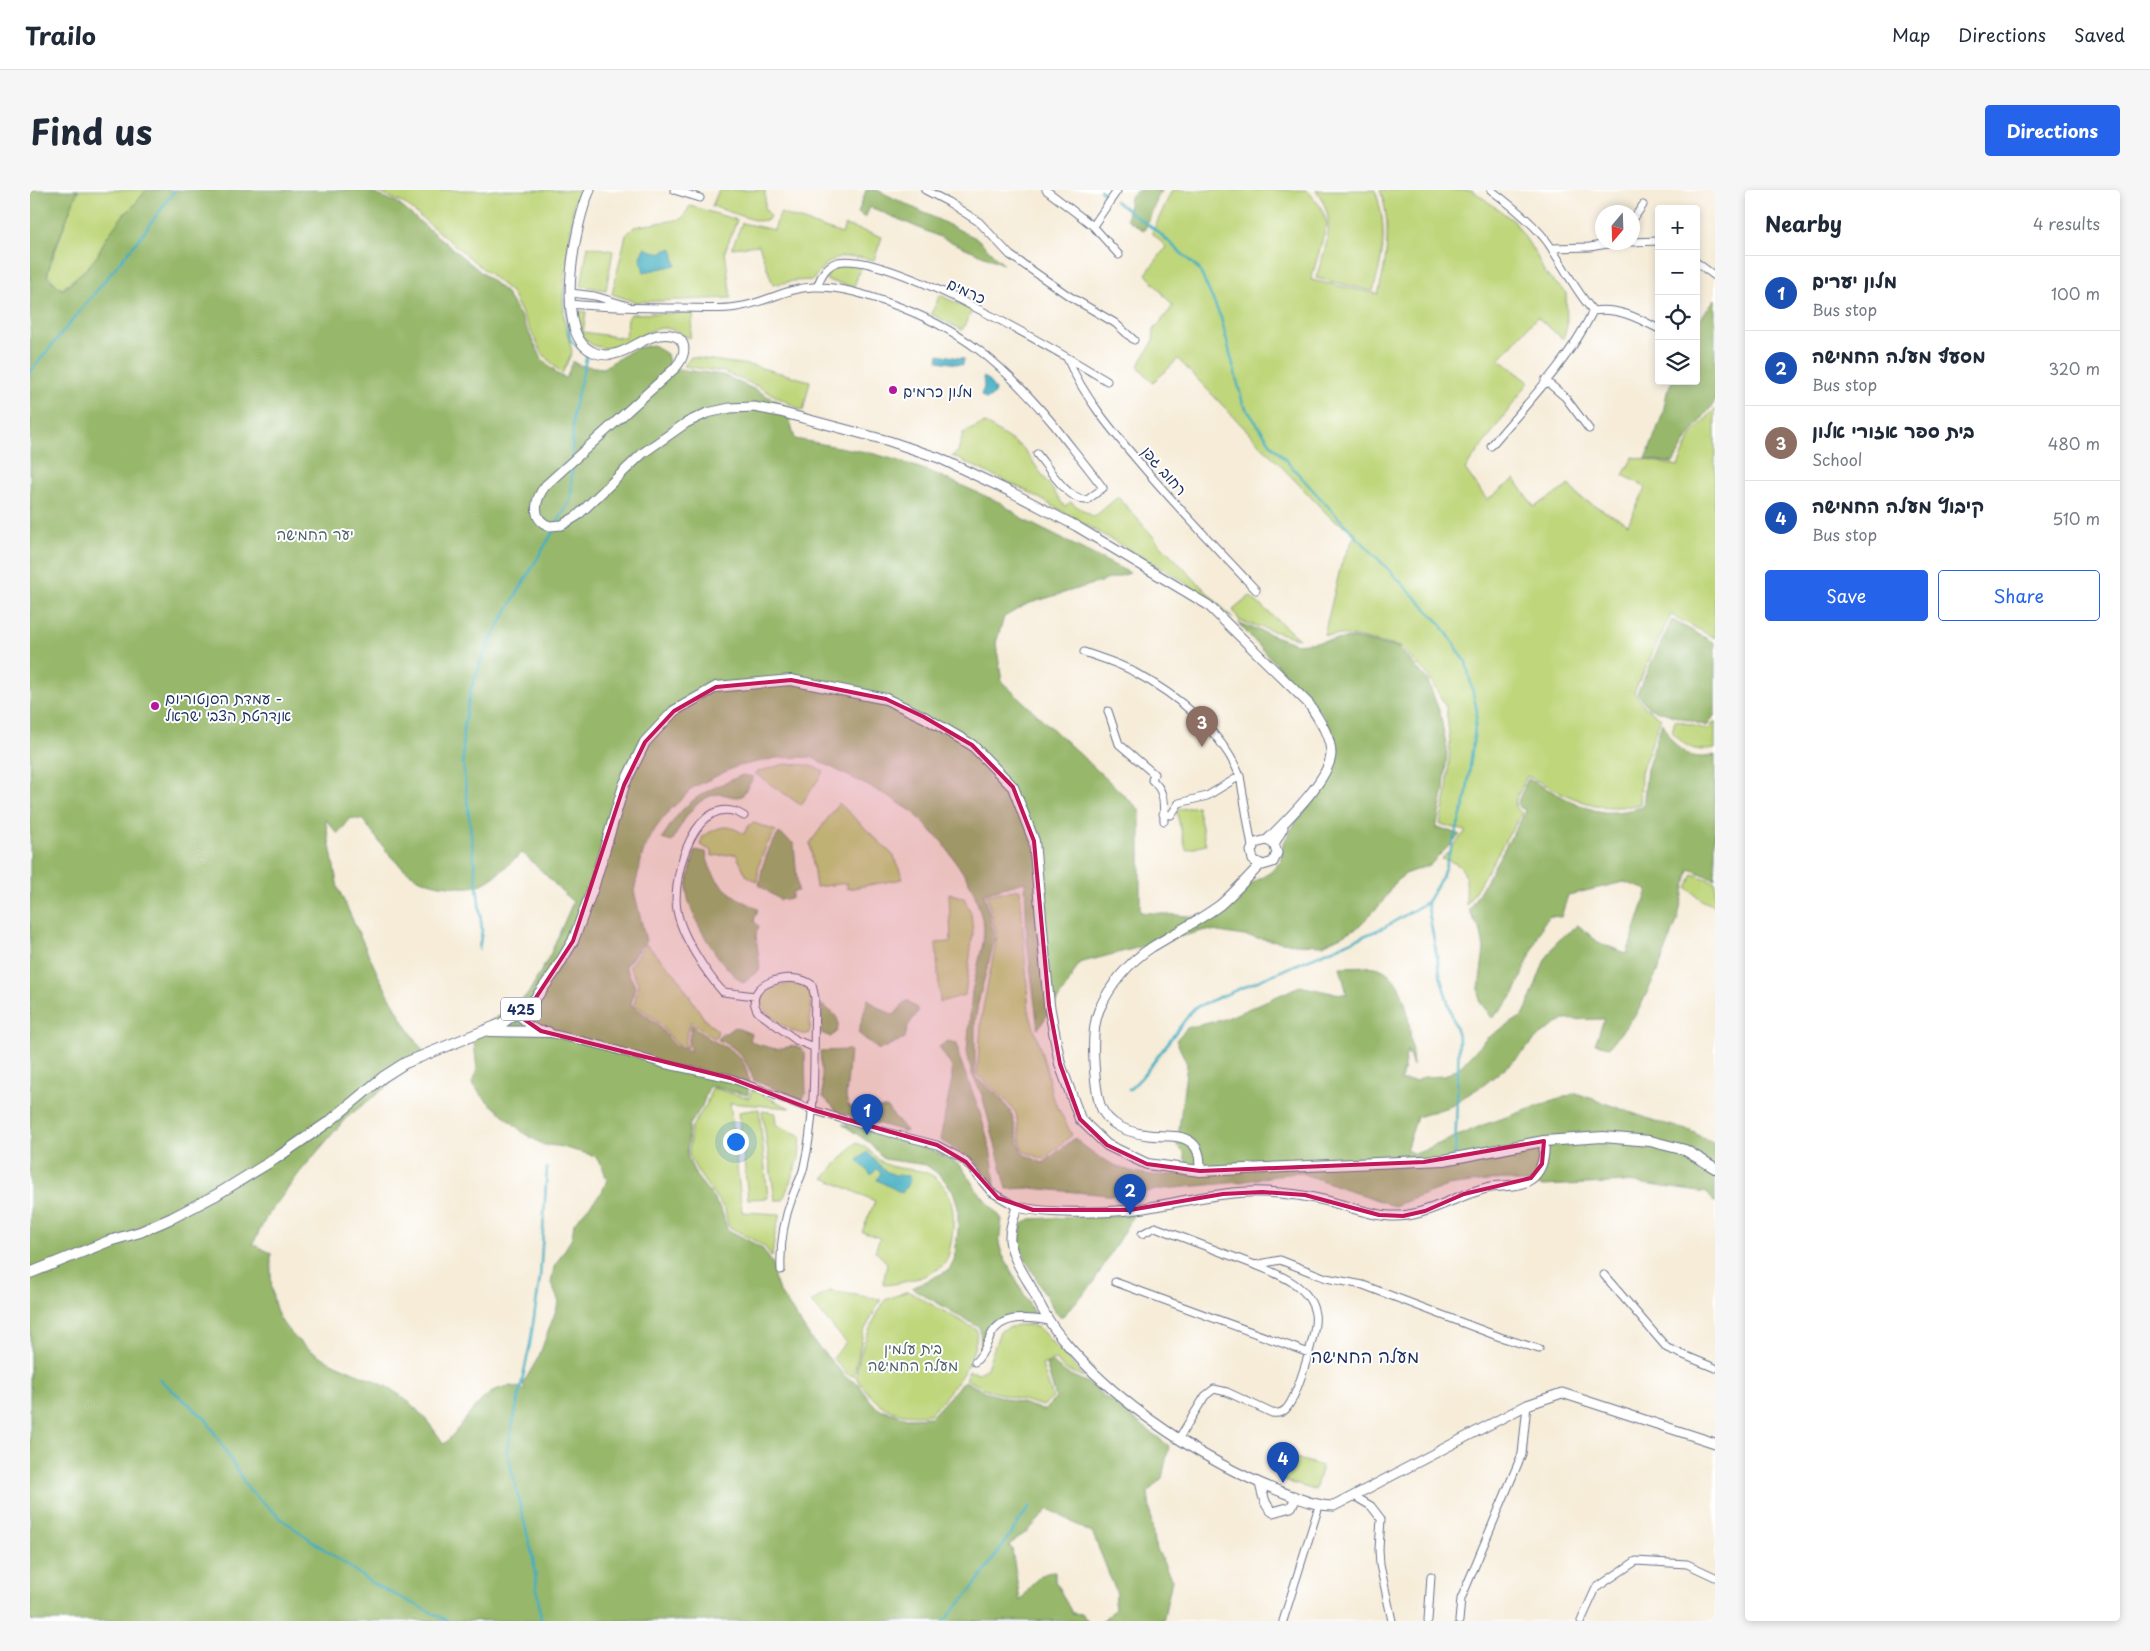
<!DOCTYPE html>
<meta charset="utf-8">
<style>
:root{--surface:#fff;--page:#f6f6f7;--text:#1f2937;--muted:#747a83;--line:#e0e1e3;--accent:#2563eb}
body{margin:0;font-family:"Playpen Sans","Playpen Sans Hebrew",sans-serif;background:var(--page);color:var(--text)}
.controls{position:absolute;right:15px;top:15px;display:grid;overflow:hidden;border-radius:5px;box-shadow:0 2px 8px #0003}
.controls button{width:45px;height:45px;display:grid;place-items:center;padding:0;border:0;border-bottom:1px solid var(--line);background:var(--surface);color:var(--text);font:25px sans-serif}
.compass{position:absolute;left:1565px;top:15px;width:45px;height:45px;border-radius:50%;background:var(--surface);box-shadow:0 2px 8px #0003;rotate:199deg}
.you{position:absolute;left:705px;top:951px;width:18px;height:18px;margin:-12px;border:4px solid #fff;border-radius:50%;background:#1a73e8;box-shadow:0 0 0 8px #1a73e833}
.badge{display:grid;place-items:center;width:32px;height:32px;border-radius:50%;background:var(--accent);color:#fff;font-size:16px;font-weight:700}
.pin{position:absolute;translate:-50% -41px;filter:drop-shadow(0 1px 2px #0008)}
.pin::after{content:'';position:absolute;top:26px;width:18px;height:15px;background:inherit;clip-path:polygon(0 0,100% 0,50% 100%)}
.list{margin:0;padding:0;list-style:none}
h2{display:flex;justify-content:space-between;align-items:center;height:65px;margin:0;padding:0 20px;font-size:21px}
h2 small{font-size:16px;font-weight:400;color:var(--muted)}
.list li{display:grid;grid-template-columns:32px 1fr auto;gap:15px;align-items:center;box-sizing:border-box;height:75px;padding:0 20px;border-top:1px solid var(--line)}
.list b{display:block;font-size:19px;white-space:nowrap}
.list p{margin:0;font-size:16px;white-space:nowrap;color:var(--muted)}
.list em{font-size:16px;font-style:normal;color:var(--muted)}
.actions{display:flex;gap:10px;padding:15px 20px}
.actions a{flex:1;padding:11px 0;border:1px solid var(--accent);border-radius:5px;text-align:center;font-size:18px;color:var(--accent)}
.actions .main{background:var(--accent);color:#fff}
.icon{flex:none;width:28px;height:28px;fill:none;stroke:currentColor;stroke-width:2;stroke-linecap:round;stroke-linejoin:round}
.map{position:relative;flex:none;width:1685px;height:1431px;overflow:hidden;border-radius:5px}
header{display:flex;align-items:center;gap:30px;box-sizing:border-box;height:70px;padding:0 25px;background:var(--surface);border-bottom:1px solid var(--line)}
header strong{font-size:24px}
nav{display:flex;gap:28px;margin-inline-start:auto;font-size:18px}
.intro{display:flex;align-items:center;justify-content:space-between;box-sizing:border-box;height:120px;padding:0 30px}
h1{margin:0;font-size:35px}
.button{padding:12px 22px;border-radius:5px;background:var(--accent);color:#fff;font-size:18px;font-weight:700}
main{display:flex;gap:30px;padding:0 30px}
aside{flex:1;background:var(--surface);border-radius:5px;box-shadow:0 2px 8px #0003}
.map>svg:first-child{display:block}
.green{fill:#bfd67a;stroke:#6d826c}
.forest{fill:#97b76a;stroke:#597364;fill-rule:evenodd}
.water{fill:#43afc1;stroke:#2f6f90}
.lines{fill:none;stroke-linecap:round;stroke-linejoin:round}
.stream{stroke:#43afc1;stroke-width:2.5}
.minor-casing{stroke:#687189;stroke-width:9}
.tertiary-casing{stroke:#687189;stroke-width:11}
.secondary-casing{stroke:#687189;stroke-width:11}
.primary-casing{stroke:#687189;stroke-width:12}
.minor{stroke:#fff;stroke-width:7}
.tertiary{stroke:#fff;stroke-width:9}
.secondary{stroke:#fff;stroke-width:9}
.primary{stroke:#fff;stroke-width:10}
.marked{fill:#c2185b;fill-opacity:0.2;stroke:#c2185b;stroke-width:4;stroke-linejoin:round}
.poi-dot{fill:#b5179e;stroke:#fff;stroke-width:2}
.labels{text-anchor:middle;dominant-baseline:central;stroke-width:4;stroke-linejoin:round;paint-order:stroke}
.shield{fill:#fff;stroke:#5f6d8e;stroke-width:1}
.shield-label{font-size:14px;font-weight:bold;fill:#1b2f5e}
.street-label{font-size:15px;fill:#1b2f5e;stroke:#fff}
.poi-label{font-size:15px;fill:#1b2f5e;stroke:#fff;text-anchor:start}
.park-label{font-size:15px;fill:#4c6166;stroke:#fff}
.quarter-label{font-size:18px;fill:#1b2f5e;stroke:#fff}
</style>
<header>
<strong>Trailo</strong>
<nav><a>Map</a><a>Directions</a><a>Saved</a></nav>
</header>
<div class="intro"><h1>Find us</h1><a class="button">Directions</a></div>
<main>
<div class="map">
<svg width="1685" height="1431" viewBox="0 0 1685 1431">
<rect width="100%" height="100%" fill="#fff"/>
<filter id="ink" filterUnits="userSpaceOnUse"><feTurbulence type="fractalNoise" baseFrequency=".02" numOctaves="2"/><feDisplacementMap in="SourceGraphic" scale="10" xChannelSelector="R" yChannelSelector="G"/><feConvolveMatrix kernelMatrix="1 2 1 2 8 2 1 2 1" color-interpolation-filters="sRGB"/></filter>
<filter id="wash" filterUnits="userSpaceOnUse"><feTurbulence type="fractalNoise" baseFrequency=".0096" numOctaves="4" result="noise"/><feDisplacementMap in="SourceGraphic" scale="20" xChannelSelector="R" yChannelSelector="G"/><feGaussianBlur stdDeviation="1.12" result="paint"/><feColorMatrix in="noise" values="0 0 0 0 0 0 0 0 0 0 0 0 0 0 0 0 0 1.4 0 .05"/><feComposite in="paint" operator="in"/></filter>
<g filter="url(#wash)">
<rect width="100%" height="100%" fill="#f6ecd8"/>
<!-- green -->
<path class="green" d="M47 0H149L31 100 17 84Z
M344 0H550L544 14 533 105 534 129 542 162 532 184 512 163 481 102 375 14Z
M689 0H735V19L740 25 738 30 727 31 682 16Z
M1142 0H1277L1291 17 1297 34 1281 90 1348 104C1357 73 1362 31 1350 0H1442L1484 31 1506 64 1514 82 1536 103 1537 136 1533 149 1507 127 1469 169 1499 192 1435 279 1457 310 1485 289 1504 317 1540 295 1549 307 1598 334 1616 297 1593 285 1603 267 1648 276 1662 244 1685 219V448L1641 425 1604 502 1615 517 1631 528 1611 582 1610 614C1563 625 1537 604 1497 586L1486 609 1485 617 1492 623 1436 716C1436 690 1441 675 1412 669L1436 641 1410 634 1417 601 1420 553 1416 516 1396 483 1370 457 1317 445H1294L1311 375 1326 343 1301 328 1148 169 1123 193 1108 176 1123 152 1124 140 1143 116 1116 84 1136 57 1122 43Z
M1286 0H1345C1358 37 1354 65 1343 101L1286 88C1296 56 1308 30 1286 0Z
M660 16 707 30 695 61 701 108 605 112 582 104 596 45 604 37 652 29Z
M750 23 812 44 815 35 852 47 844 70C815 64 801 63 783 90L763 91 743 95 729 55 702 58 712 33 744 40Z
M558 56 583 61 576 100 551 96Z
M817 75 831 76 824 97 796 90C798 78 807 77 817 75Z
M910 105 942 121 932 140 901 124Z
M546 120 556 122 553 142 595 148 598 129 601 124 664 123 660 148C649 144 640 135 627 139 605 145 591 165 565 156 550 150 548 134 546 120Z
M661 167 724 176 780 191 773 221 727 196 694 182 654 176Z
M955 233 993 258 1035 317 1040 312 1064 327 1088 307 1128 352 1203 429 1150 389 997 301 922 266 928 262 933 243Z
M1220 406 1269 449 1210 431 1203 420Z
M1645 530 1678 540 1685 531V559C1663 562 1657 558 1642 542Z
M754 574 778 575 794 581 771 615 724 583Z
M809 613 864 666 873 689 817 699V693L786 697 780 653Z
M1167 616 1176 655 1156 660 1146 620Z
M724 633 746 641 736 656 729 675 727 692 716 685 706 664 682 666V661L670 655 673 646C691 636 696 633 714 644L719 635Z
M1663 684 1685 692V716L1673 711 1657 698Z
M990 699 999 822 1016 877 1022 906 1042 945 1014 969 992 961 986 923 973 907 947 885 952 823 967 747 957 705Z
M919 703 934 708 941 723 943 743 935 805 910 812 906 753 921 752Z
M616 754 646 785 675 830 688 841 685 849 661 831 655 852 657 858 646 854 625 829 604 814 609 795 599 776Z
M764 793 775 796 781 807 780 839 778 844C766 847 737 826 731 815 732 796 750 796 764 793Z
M682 898 719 908 722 900 760 918 700 913 712 1022 750 1024 745 1043 742 1067 734 1056 698 1036 695 1020 669 984 659 966 661 938 676 915Z
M729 919 738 1008 718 1009 709 922Z
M732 921 745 923 746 935 771 946 769 968 753 1010H745Z
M825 953C838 955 842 966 852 972 869 983 891 975 907 989 926 1006 925 1031 921 1053 919 1062 918 1072 911 1077 896 1088 870 1094 853 1095L857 1073 845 1061 850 1048 832 1042 845 1011 794 988Z
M799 1101 851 1109 833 1143 824 1186 817 1184 803 1168 816 1152 781 1112Z
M878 1101 947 1140C946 1174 922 1199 900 1224 861 1228 848 1218 826 1187 829 1158 841 1135 855 1110Z
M987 1135H1000L1009 1138 1054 1187 1036 1180 1025 1170 1012 1175 1023 1208 1013 1216 960 1201 935 1189 939 1181 949 1183 957 1178 970 1141Z
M1255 1265 1292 1276 1285 1300 1248 1289Z"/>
<!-- forest -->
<path class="forest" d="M0 0H48L21 69 17 87 33 100 57 78 67 66 76 48 94 24 101 19 116 0H334L366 12 475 102 491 127 512 169 522 179H524L525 183 536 188 543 171 548 175 573 178 606 158 623 155 637 164 640 178 693 185 728 201 777 228 759 227 765 249 841 263 873 272 906 284 971 313 996 331 1100 383 997 414 974 427 966 453 972 492 1110 620V722L1182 728 1217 696 1241 682 1251 671 1253 654 1266 632 1300 588 1308 564 1293 525 1208 433 1267 454 1322 448 1369 458 1397 489 1410 523 1417 559 1414 599 1406 639 1411 638 1430 645 1400 675 1377 683 1366 691 1351 714 1327 738 1293 755 1265 754 1176 740 1049 773 1037 796 1008 839 997 750 995 692 954 703 965 748 948 813 945 833V887L970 907 982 924 991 963 1013 973 1045 948C1064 966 1088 980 1114 984 1128 987 1144 984 1158 984L1154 963 1147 956 1157 874 1146 850 1157 838 1195 829 1270 796 1302 803 1317 804 1310 777C1319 777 1341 775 1349 778 1381 790 1380 847 1383 876L1377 860 1371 891H1386L1394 887 1415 886 1431 876 1457 848 1494 825 1514 772 1528 750 1548 735 1568 752 1597 764 1618 700 1594 692 1538 705 1531 727 1520 726 1513 734 1485 802 1476 815 1462 828 1450 812 1449 798 1454 759 1451 742 1439 720 1496 621 1488 616 1489 609 1498 589C1521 600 1550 619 1574 622 1588 623 1600 620 1613 617L1617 579 1632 533C1644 556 1656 573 1685 565V689L1659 679 1647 731 1629 778 1607 823 1579 857 1565 854 1574 829 1533 830 1510 845 1487 868 1455 894 1418 917 1387 927 1376 960 1385 964 1453 935 1546 903 1625 931 1661 941 1685 954V1013L1677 1003 1599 992 1513 996 1473 989 1417 996 1364 1016 1268 982 1210 992 1134 999 1089 1006 1001 998 977 999 952 905 942 884 937 862 942 801 953 753 954 735 944 702 936 687 913 653 883 622 858 606 781 567 746 568 705 577 664 597 640 620 625 639 613 662 604 701 616 751 595 776 605 796 601 814 625 832 645 856 661 861 658 853 662 834C688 864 723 852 718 905L679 896 672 916 659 936 657 966 666 986 682 1006 692 1022 697 1039 732 1058 743 1074 744 1087 749 1101 782 1150 817 1188 829 1194 834 1203 847 1218 877 1228 901 1227 934 1191 958 1203 1014 1220 1026 1208 1016 1174 1022 1173 1036 1183 1056 1192 1139 1256 1132 1288 1118 1302 1124 1353 1142 1390 1133 1431H1072L1085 1418 1084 1412 1087 1404 1063 1344 1019 1319 998 1341 979 1355 982 1359 990 1411C1001 1399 1005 1382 1025 1382V1391L1042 1423 1052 1424 1058 1431H0ZM321 628 333 630C358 662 373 692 418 696 430 697 440 699 452 694 467 687 479 673 492 663 497 665 535 705 543 712L520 765 498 804 481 818 443 842 447 880 442 894 456 910 495 944 514 955 528 956 565 966 573 978 577 990 572 1002 544 1033 542 1048 524 1077 521 1093 529 1112 509 1166 493 1194 495 1200C491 1199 485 1196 480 1196 451 1198 434 1236 414 1254 399 1232 385 1214 362 1200 348 1191 332 1186 317 1179 290 1168 256 1149 246 1119 240 1101 241 1082 241 1063L223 1054 236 1028 270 982 316 928 396 866 375 834 349 787 308 698 295 629 308 644Z
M836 0H847L948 49 973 74 840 17 835 28 828 23Z
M1108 0H1131L1114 41 1097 29 1100 7Z
M1685 109V212L1660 244 1643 273 1616 269 1633 223 1637 202 1642 191H1666V134Z
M1642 430 1685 453V524L1677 536 1619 518 1607 503Z
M712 585 724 587 712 606C703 609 697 604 689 604 664 607 652 633 642 652L632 649C654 609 672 603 712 585Z
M749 643 764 654 768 701 762 702V708L750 710 729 695 733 675 740 657Z
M665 660 676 662C680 692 702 707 728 719L724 731 729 736 726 744 730 779 714 793C693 781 659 727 657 702 656 689 663 673 665 660Z
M838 809 849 818 864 825 877 810 889 820 878 836 875 848 849 860 828 843Z
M792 815C802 823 812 826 807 841L801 847 791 843Z
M704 837 722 844 720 850 726 854 746 859 764 856 771 858 775 864 776 903 772 910 723 890C719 872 705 855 688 850L692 843H696Z
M917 851 927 853 929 867C945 909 963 951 965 997L946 972 910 950 922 889V877L909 857Z
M820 860 816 908 819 917 857 918 877 942 808 922 793 907 790 861Z
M812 934 899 959 918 968 931 976 946 999 972 1029 969 1053 972 1064 1006 1127 987 1125 962 1134 951 1159 950 1138 882 1098 919 1080 924 1071 928 1041V1017L923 1001 911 986 896 975 854 969 840 953Z
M1104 1024 1062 1095 1031 1128 1025 1122 995 1068 989 1053 992 1035 1000 1029Z"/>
<!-- water -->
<path class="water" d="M614 58 629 63 642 58 646 75 614 82 610 67Z
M909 164 934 169 933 175 908 171Z
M953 187 958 189 965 200C964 206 961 208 955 209L951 205 954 197Z
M837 962 855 981 865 985 879 986 880 991 872 1003 847 990 851 982 847 979 841 985 827 970Z"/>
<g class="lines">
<!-- stream -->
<path class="stream" d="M1070 0 1076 4
M1085 11 1128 42 1169 79 1191 128 1213 214 1241 254 1304 323 1410 433 1436 472 1447 521 1436 609 1412 687 1397 712 1355 737 1164 818 1112 887 1099 900
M546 31 549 9 553 0
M536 109 540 150 557 165 543 223 542 269
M0 182 112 45 145 0
M527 333 541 309 542 275
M1397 712 1411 789 1429 849 1425 965
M449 759 452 740 433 573V541L441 498 459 452 525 338
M129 1189 176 1229 219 1300 254 1331 345 1395 419 1431
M511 1431 503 1368 477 1261 500 1154 510 1088 517 978
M914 1431 943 1398 1000 1316"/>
</g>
</g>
<g filter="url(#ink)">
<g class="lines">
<!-- minor casing -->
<g class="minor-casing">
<path id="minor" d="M644 0 670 8
M895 0 918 12 949 32 980 65 1039 106 1085 133 1104 150
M1016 0 1063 36 1089 65
M1602 31 1613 15
M1063 36 1087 1 1086 0
M1602 52 1629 51
M1522 58 1560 57 1589 52
M1666 72 1685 86
M787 97C791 86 796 75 808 72 858 61 1029 162 1077 191
M541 103 565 106 598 116
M541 114C579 118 616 118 654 118 671 118 689 120 707 117 733 114 755 98 783 97 808 96 833 104 856 112 932 138 974 175 1024 235 1040 256 1057 276 1073 298L1057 310C1039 312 1017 276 1007 264
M1563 121C1587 117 1608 128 1629 139
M1037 168C1054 207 1080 238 1108 271 1146 316 1186 358 1226 400
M1515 190 1535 207 1559 239
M1461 256C1497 213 1538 172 1563 121 1546 101 1536 81 1522 59 1509 37 1481 15 1461 0
M1054 462C1070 468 1089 473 1104 482 1147 505 1191 540 1210 586L1222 657
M1078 521 1089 554 1124 584 1122 590C1136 602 1133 614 1134 631
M1133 624 1141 625 1149 613 1177 606 1210 586
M714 626C667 597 641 685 647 720 651 745 676 783 693 802L725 806
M485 823 499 835 511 841 574 856 633 874 700 888 783 920 845 939 907 955 928 966 936 972 961 1002 987 1017
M1112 1044 1125 1037 1225 1075
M751 1080C750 1055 753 1032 762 1008 765 997 772 988 774 976 787 921 783 864 785 808L782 795C763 779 710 793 728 822L766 850 783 857
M1574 1085 1637 1158 1685 1178
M1085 1092 1279 1163
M945 1172C954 1164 956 1155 961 1145 972 1123 1000 1128 1020 1131
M1149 1248 1175 1206 1184 1199 1197 1202 1242 1223C1248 1224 1252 1223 1256 1219 1267 1207 1288 1140 1285 1124 1280 1095 1248 1084 1225 1075L1250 1070 1296 1088 1333 1095 1470 1147 1509 1159
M1324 1306 1341 1316 1351 1329 1349 1359 1350 1375 1362 1431
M1253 1431 1289 1316
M1398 1431 1401 1386
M1429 1431 1431 1409 1492 1264 1497 1215
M1551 1431 1566 1398 1606 1371 1657 1374 1685 1387"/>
</g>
<!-- tertiary casing -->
<g class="tertiary-casing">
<path id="tertiary" d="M1514 951C1515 965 1513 980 1501 989 1489 997 1474 995 1461 997 1426 1004 1396 1028 1360 1026 1339 1025 1318 1016 1298 1011 1270 1004 1244 1001 1216 1002 1176 1004 1139 1015 1100 1020 1068 1023 1018 1024 987 1017 984 1027 979 1039 980 1050 982 1066 992 1082 1000 1095 1009 1113 1018 1132 1031 1147 1084 1213 1178 1275 1257 1304 1273 1310 1287 1316 1304 1316L1497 1215 1532 1203 1685 1253
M1230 1294C1233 1304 1234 1316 1243 1322L1261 1317 1264 1312V1306"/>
</g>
<!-- secondary casing -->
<g class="secondary-casing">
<path id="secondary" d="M560 0C545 32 525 137 558 159 565 164 575 166 584 164 600 161 612 148 629 145 656 141 661 162 644 179L516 295C505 308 500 330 520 336L532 335 547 326 613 263 656 233 677 223 700 218 724 217 750 222 859 251 909 268 981 302 1046 336 1178 415 1279 514C1288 528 1301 546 1301 564 1300 589 1255 632 1237 650
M1244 654 1237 650 1225 653 1221 661 1223 670 1233 675 1243 672 1247 663 1244 654 1253 638
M1170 981C1170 970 1170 960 1162 953 1150 943 1131 947 1118 945 1094 942 1072 932 1068 907 1064 885 1060 841 1069 820 1080 795 1099 772 1122 757 1145 743 1168 731 1190 715 1204 703 1217 688 1230 675"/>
</g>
<!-- primary casing -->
<g class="primary-casing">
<path id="primary" d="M459 841 518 842
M0 1083 79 1051 110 1042 142 1028 186 1005 245 969 300 931 353 887 375 873 471 834 505 809 524 783 543 751 563 698 594 595 615 552 644 521 686 497 761 490 856 509 894 527 942 555 983 597 1004 651 1019 815 1030 874 1050 929 1077 955 1117 974 1170 981 1414 970 1514 951 1573 947 1620 951 1655 960 1685 978"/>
</g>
<!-- minor -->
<use href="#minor" class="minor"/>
<!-- tertiary -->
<use href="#tertiary" class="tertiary"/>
<!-- secondary -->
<use href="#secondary" class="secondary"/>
<!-- primary -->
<use href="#primary" class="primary"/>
</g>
</g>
<!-- marked area -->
<path class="marked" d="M761 490 856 509 894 527 942 555 983 597 1004 651 1019 815 1030 874 1050 929 1077 955 1117 974 1170 981 1394 972 1514 951 1512 974 1501 988 1434 1004 1395 1021 1373 1026 1349 1025 1275 1005 1232 1002 1193 1004 1100 1020H1003L968 1008 936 972 907 955 783 920 700 888 511 841 485 823 505 809 543 751 594 595 615 552 644 521 686 497Z"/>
<!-- markers -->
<g class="poi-dot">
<circle cx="863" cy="200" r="5"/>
<circle cx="125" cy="516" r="5"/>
</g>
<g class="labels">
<!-- shield labels -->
<rect class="shield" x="471" y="807.5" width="40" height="23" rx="4"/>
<g class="shield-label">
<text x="491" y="819">425</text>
</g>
<!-- street labels -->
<g class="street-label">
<text transform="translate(937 100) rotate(25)">כרמים</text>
<text transform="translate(1135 280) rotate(49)">רחוב גפן</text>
</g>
<!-- poi labels -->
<g class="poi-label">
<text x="873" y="200">מלון כרמים</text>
<text x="135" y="507">עמדת הסנטוריום -<tspan x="135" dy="17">אנדרטת הצבי ישראל</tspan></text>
</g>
<!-- park labels -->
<g class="park-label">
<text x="285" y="343">יער החמישה</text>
<text x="883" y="1157">בית עלמין<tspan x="883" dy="17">מעלה החמישה</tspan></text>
</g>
<!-- quarter labels -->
<g class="quarter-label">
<text x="1335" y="1165">מעלה החמישה</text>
</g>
</g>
</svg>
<div class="controls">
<button>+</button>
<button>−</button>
<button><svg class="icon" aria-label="locate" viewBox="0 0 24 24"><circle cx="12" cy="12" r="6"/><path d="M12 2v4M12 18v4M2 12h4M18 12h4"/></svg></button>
<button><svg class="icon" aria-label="layers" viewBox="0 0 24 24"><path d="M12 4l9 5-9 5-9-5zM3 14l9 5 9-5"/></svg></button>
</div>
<svg class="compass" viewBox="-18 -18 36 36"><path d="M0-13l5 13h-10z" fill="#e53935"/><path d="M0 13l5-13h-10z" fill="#747a83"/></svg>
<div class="you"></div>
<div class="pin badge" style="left:837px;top:945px;background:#1a4fb4">1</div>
<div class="pin badge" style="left:1100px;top:1025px;background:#1a4fb4">2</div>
<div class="pin badge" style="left:1172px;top:557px;background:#8d6e63">3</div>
<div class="pin badge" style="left:1253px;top:1293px;background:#1a4fb4">4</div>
</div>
<aside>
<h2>Nearby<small>4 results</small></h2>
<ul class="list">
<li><span class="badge" style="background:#1a4fb4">1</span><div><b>מלון יערים</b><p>Bus stop</p></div><em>100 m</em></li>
<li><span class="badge" style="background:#1a4fb4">2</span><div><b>מסעף מעלה החמישה</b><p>Bus stop</p></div><em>320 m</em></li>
<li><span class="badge" style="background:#8d6e63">3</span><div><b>בית ספר אזורי אלון</b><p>School</p></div><em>480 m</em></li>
<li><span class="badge" style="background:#1a4fb4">4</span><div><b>קיבוץ מעלה החמישה</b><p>Bus stop</p></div><em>510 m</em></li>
</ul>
<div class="actions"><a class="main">Save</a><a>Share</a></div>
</aside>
</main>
